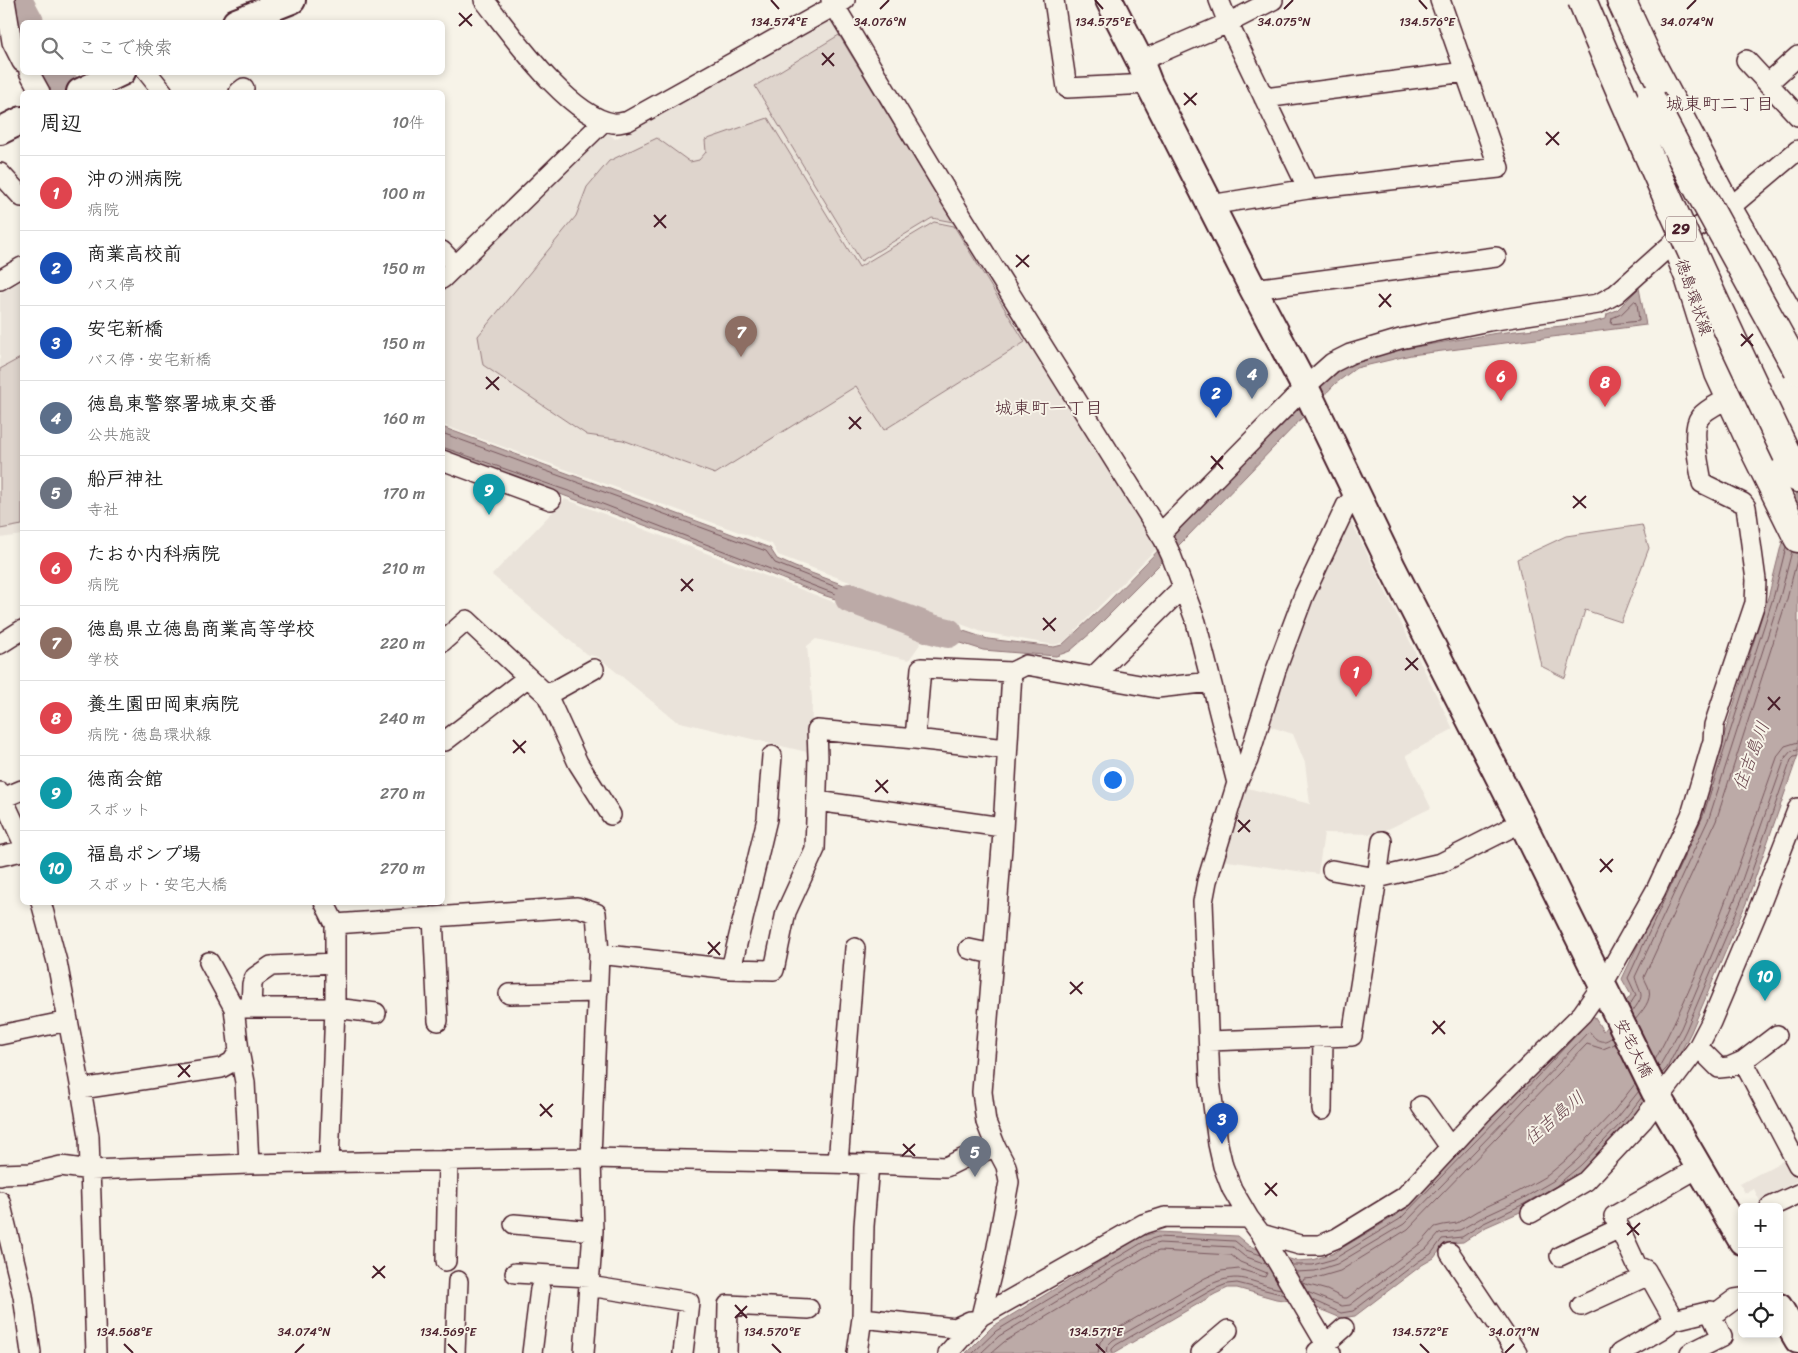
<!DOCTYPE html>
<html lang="ja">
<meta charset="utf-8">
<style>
:root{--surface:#fff;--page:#f2f2f2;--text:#222;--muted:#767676;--line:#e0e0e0;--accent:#c8321e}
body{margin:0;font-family:Sriracha,"Klee One",sans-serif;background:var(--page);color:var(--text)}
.controls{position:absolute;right:15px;bottom:15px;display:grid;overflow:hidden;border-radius:8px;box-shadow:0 2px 8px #0003}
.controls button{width:45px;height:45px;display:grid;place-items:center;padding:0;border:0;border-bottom:1px solid var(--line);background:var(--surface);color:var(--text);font:25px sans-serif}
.you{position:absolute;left:1112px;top:779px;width:18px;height:18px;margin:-12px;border:4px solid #fff;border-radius:50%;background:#1a73e8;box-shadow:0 0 0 8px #1a73e833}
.badge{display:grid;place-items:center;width:32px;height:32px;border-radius:50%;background:var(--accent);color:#fff;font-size:16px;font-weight:700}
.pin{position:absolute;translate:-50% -41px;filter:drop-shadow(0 1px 2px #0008)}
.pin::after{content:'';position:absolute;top:26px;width:18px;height:15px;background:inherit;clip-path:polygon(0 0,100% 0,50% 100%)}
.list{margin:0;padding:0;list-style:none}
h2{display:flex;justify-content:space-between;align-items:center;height:65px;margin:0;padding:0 20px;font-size:21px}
h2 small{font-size:16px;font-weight:400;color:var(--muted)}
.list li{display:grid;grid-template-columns:32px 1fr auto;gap:15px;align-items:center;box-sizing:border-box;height:75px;padding:0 20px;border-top:1px solid var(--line)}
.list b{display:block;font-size:19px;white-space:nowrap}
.list p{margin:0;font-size:16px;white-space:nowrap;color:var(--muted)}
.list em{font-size:16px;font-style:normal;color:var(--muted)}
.icon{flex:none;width:28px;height:28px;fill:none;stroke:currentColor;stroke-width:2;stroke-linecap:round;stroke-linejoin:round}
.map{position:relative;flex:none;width:1798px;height:1353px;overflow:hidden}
.search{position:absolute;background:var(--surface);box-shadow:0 2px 8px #0003;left:20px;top:20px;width:425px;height:55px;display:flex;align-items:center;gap:12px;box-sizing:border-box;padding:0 18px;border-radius:8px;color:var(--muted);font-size:19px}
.panel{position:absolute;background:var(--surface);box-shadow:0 2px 8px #0003;left:20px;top:90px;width:425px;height:815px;border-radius:8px}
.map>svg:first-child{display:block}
.built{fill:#eae3da}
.green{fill:#ded4cc;stroke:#947a7c}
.water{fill:#bcaaa7;stroke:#8e7275}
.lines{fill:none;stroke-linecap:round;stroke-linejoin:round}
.shore{stroke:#78575d;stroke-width:1}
.river{stroke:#bcaaa7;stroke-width:30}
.street-casing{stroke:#4a1f2b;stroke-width:22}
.secondary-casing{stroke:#4a1f2b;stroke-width:30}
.primary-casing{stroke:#4a1f2b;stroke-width:31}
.street{stroke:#f7f3e8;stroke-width:19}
.secondary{stroke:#f7f3e8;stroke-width:26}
.primary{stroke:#f7f3e8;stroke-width:28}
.primary-bridge-casing{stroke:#4a1f2b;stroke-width:31;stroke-linecap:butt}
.primary-bridge{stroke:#f7f3e8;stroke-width:28}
.ticks{fill:none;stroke:#4a1f2b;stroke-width:2}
.labels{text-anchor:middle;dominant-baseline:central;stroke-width:4;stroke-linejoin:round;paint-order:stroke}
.shield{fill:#f7f3e8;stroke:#7e5f64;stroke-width:1}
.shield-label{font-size:15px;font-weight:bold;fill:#4a1f2b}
.street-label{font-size:16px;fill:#4a1f2b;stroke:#f7f3e8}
.neighbourhood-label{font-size:18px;fill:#4a1f2b;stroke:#f7f3e8}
.water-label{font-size:18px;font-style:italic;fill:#6c4950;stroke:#f7f3e8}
.ticks-label{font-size:12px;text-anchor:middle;fill:#4a1f2b;stroke:#f7f3e8;stroke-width:4;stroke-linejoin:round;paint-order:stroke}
</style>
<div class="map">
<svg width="1798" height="1353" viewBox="0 0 1798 1353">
<rect width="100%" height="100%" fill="#f7f3e8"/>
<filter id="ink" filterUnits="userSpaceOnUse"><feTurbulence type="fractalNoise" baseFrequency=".02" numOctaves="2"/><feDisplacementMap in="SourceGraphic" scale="10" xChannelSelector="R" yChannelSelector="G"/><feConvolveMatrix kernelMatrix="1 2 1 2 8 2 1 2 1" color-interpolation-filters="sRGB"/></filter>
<g filter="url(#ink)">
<!-- built -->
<path class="built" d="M832 17 1157 548 1064 642 1054 645 982 632 778 555 772 544 443 425 442 288 605 129 615 139Z
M22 281V535L0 538V293Z
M565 499 925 637 909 660 816 639 807 646 812 699 811 753 676 721 598 657 586 654 492 575Z
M1348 515 1453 729 1406 755 1431 808 1378 834 1324 833 1318 874 1221 860 1244 787 1310 804 1305 763 1293 734 1265 725 1307 606Z
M1786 1159 1798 1180 1760 1201 1754 1189 1745 1193 1740 1184Z"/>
<!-- green -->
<path class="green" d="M839 35 953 222 932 218 861 261 755 86Z
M768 118 859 267 934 222 954 226 1025 342 884 430 856 386 715 474 623 440 587 435 483 365 478 336 576 216 587 187 609 161 657 138 690 162 699 160 706 152 705 140Z
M22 357V525L0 529V369Z
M1642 525 1649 548 1621 622 1585 610 1565 678 1541 666 1517 559 1566 536Z"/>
<!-- water -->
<path class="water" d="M1639 288 1646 325 1411 355 1356 368 1336 383 1187 537 1092 632 1070 651 1056 656 983 650 907 626 914 611 930 620 988 639 1054 647 1062 645 1108 602 1321 383 1337 371 1357 359 1375 354 1497 333 1590 323 1606 319 1607 314 1617 310Z
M442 427 770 548 777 559 795 567 890 602 887 617 864 608 826 596 674 536 443 451Z
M1798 490V755L1747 901 1691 1032 1671 1071 1627 1124 1584 1169 1559 1190 1527 1209 1486 1227 1463 1242 1445 1243 1434 1258 1422 1265 1355 1316 1341 1318 1305 1303 1276 1299 1237 1288H1228L1215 1294 1114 1353H966L992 1327 1142 1236 1158 1232 1237 1236 1249 1246 1296 1261 1312 1260 1332 1254 1397 1215 1588 1016 1593 1015 1603 1031 1631 995 1622 979 1699 814 1769 594 1790 510Z"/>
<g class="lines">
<!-- shore -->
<path class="shore" d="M1635 301 1637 303 1639 321 1611 324 1612 318 1621 314Z
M442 433 766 551 775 563 851 593 852 597 849 598 827 591 574 493 442 447
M1629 1006 1636 995 1628 978 1703 816 1774 595 1786 547
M1632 1012C1646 993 1641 997 1635 977L1709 818 1780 597 1792 551
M1635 1020C1642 1011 1652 1001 1649 989 1648 985 1645 981 1644 977L1716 821 1787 599 1798 556
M1615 1044 1603 1049 1587 1044 1408 1229 1340 1271 1316 1278 1304 1279 1302 1283 1327 1290 1343 1298H1347L1421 1243 1435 1227 1443 1225 1457 1223 1477 1211 1518 1192 1548 1175 1572 1155 1613 1112 1635 1084
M1655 1060C1707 963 1741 858 1778 755L1785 746 1798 742
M1659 1067 1681 1028 1736 897 1785 758 1791 751 1798 750
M1662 1073 1667 1068 1686 1030 1742 899 1791 760 1794 757 1798 756
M1291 1265H1313L1334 1259 1400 1219 1507 1109 1580 1031
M1296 1272 1315 1271 1337 1264 1404 1224 1512 1113 1587 1033 1590 1032C1596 1041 1603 1045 1612 1037
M1307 1292 1342 1306 1350 1305 1415 1256 1426 1249 1439 1234 1460 1230 1481 1218 1522 1199 1553 1181 1577 1160 1618 1117 1639 1091
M1312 1300 1341 1313 1353 1311 1419 1261 1431 1254 1442 1239 1462 1237 1484 1223 1524 1204 1556 1186 1581 1165 1623 1121 1642 1097
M973 1353 996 1331 1145 1241 1158 1237 1235 1241 1246 1250 1261 1255
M981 1353 999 1336 1147 1247 1159 1243 1233 1247 1244 1256 1266 1264
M991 1353 1004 1342 1150 1254 1159 1251 1231 1255 1240 1262 1267 1273 1265 1277 1239 1269 1221 1271 1205 1278 1108 1334 1100 1342 1098 1353
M1106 1353 1107 1346 1113 1340 1209 1285C1242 1270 1249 1283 1281 1289
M1112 1353V1349L1116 1345 1212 1290 1227 1284 1237 1283 1285 1295"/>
<!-- river -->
<path class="river" d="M17 0 29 22
M56 72 69 92
M850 598 932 629 948 633"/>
<!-- street casing -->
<g class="street-casing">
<path id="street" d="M5 0 12 42 22 62
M484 0C512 35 568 116 613 123 618 124 623 122 628 121L845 0
M831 0 951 199 1164 540 1171 555 1196 622 1237 783
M1054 0 1067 88 1149 84
M1219 0 1228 23 1308 189
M1746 60 1798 116
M1140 61 1228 23 1273 0
M29 72 40 92
M147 72 163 92
M1768 83 1798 56
M239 92 244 88
M1264 98 1465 72
M0 173 22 197
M1210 205 1308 189 1499 168 1440 0
M442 251 456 266
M442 279 604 121
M0 280 22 267
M1253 289 1496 257
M442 460 551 500
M1160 534 1305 387 1332 363 1350 354 1400 339 1489 321 1598 304 1616 294 1674 242 1728 209 1798 150
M442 642 467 620 547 695 578 763 611 815
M0 644 22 630
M1093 677 1183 587
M547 695 594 669
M915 739 1006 749
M445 741 527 678
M0 792 22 840
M3 798 22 790
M817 801 1002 827
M0 856 22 851
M1332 870 1377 878 1382 841
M41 902 57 962 81 1089 89 1136 96 1353
M324 902 335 924 577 907 596 913 599 954 591 1158 593 1231 584 1353
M433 917 438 1021
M969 949 993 954
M599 954 731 969 774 970 786 912 815 849 818 757 817 730 915 739 921 668 1012 672 1026 665 1157 688 1211 682
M209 962 234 1008
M335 963 271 966 255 977 252 984 251 1008H335L376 1013
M731 969 767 819 772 756
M509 994 598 992
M0 1035 68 1021
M1209 1041 1352 1036 1377 878 1441 863 1522 822
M1698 1047 1719 1068 1729 1067 1743 1061 1798 1165
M239 1051 245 1082 249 1164
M1743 1061 1777 1035
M81 1089 221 1068 232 1062 239 1051 234 1008H251
M1421 1106 1450 1147
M1322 1110 1323 1037
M329 1162 335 1008V924
M838 1163 855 948
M1700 1167 1614 1216 1637 1266 1646 1270 1674 1320 1711 1311 1712 1316
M0 1176 1 1174 31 1173 61 1166 91 1170 249 1164 591 1158 869 1164 946 1167 962 1159 996 1147
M0 1201 23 1296 31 1353
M1770 1207 1798 1194
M1531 1213 1586 1181 1643 1120 1698 1047 1711 1022 1759 908 1798 808
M1249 1218 1232 1189 1223 1166 1218 1144 1210 1081 1203 902 1207 881 1237 783 1248 760 1276 670 1304 595 1346 506 1357 494
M514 1224 593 1231
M1261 1234 1331 1353
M1450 1253 1517 1353
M1560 1256 1620 1228
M446 1261 448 1160
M515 1273 589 1277
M589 1286 689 1302 683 1353
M1581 1306 1649 1275
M981 1316 994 1263 1009 1182 1006 1166 996 1147 986 1122 982 1092 1002 847 1012 672
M862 1318 955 1328 970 1321H976
M1317 1352 1344 1328
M455 1353 458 1281
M532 1353 540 1289
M727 1353 728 1305 809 1309
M857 1353 862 1318 864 1226 869 1164
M948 1353 981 1316 1143 1224 1165 1217 1249 1218 1261 1234 1300 1245H1320L1337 1238 1404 1197 1481 1114 1582 1014 1603 984 1656 890 1691 815 1713 741 1714 725 1755 603 1756 580 1746 507 1743 503 1702 483C1700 468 1690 430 1700 417 1707 408 1721 403 1730 397
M1201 1353 1228 1330
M1620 1353 1660 1330 1674 1320
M1690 1353 1722 1337 1712 1316 1735 1299 1742 1298"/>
</g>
<!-- secondary casing -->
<g class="secondary-casing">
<path id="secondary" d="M1109 0 1140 61 1149 84 1253 289 1308 393 1392 567 1522 822 1655 1092 1742 1241
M236 22 292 0
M80 92 122 72
M0 131 22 120
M1779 1307 1798 1340"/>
</g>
<!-- primary casing -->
<g class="primary-casing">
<path id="primary" d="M1621 0 1646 54 1728 209 1798 330
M1677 247 1689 277 1719 373 1756 453 1798 538
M1787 455 1798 478"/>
</g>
<!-- street -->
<use href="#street" class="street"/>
<!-- secondary -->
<use href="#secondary" class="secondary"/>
<!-- primary -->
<use href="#primary" class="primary"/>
<!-- primary-bridge casing -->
<g class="primary-bridge-casing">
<path id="primary-bridge" d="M1582 0C1646 154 1715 305 1787 455
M1651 99 1700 192 1798 370"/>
</g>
<!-- primary-bridge -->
<use href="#primary-bridge" class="primary-bridge"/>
</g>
</g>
<!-- ticks -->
<path class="ticks" d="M771 0 779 9M1095 0 1103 9M1419 0 1427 9M880 9 889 0M1284 9 1293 0M1687 9 1696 0M459 13 472 26M459 26 472 14M822 53 834 66M822 65 834 53M1184 93 1196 105M1184 105 1197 93M1546 132 1559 145M1546 145 1559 132M654 215 666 228M654 227 666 215M1016 255 1029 267M1016 267 1029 255M1379 294 1391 307M1379 307 1391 294M1741 334 1753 346M1741 346 1753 334M486 377 499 390M486 389 499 377M849 417 861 429M849 429 861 417M1211 456 1223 469M1211 469 1223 456M1573 496 1586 508M1573 508 1586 496M681 579 693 591M681 591 693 579M1043 618 1055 631M1043 630 1056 618M1406 658 1418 670M1405 670 1418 658M1768 697 1780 710M1768 710 1780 697M513 740 525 753M513 753 526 741M876 780 888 793M875 792 888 780M1238 820 1250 832M1238 832 1250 820M1600 859 1612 872M1600 872 1613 859M708 942 720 955M708 954 720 942M1070 982 1082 994M1070 994 1083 982M1433 1021 1445 1034M1432 1034 1445 1021M178 1064 190 1077M178 1077 190 1065M540 1104 552 1117M540 1116 553 1104M903 1144 915 1156M902 1156 915 1144M1265 1183 1277 1196M1265 1195 1277 1183M1627 1223 1639 1235M1627 1235 1640 1223M373 1266 385 1278M372 1278 385 1266M735 1305 747 1318M735 1318 747 1306M124 1344 133 1353M448 1344 457 1353M772 1344 781 1353M1096 1344 1105 1353M1420 1344 1429 1353M295 1353 304 1344M1505 1353 1514 1344"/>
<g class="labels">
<!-- shield labels -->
<rect class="shield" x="1666" y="216.5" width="30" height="25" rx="4"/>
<g class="shield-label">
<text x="1681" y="229">29</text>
</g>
<!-- street labels -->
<g class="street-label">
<text transform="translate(1694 297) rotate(71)">徳島環状線</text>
<text transform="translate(1634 1048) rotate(63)">安宅大橋</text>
</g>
<!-- neighbourhood labels -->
<g class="neighbourhood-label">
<text x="1720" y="104">城東町二丁目</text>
<text x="1049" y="408">城東町一丁目</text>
</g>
<!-- water labels -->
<g class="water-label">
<text transform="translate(1751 756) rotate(-69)">住吉島川</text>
<text transform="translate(1554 1118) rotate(-40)">住吉島川</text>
</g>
</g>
<g class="ticks-label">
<text x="880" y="26">34.076°N</text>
<text x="1284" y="26">34.075°N</text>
<text x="1687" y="26">34.074°N</text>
<text x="779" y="26">134.574°E</text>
<text x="1103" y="26">134.575°E</text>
<text x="1427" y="26">134.576°E</text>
<text x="124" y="1336">134.568°E</text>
<text x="448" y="1336">134.569°E</text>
<text x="772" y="1336">134.570°E</text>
<text x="1096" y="1336">134.571°E</text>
<text x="1420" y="1336">134.572°E</text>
<text x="304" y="1336">34.074°N</text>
<text x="1514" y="1336">34.071°N</text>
</g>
</svg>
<div class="controls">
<button>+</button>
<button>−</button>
<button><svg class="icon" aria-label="locate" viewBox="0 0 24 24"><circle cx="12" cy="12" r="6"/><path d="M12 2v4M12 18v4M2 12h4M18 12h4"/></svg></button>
</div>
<div class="you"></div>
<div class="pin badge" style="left:1356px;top:697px;background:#e0444e">1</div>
<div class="pin badge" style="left:1216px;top:418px;background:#1a4fb4">2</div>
<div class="pin badge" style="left:1222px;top:1144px;background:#1a4fb4">3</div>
<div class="pin badge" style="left:1252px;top:399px;background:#5c6f8a">4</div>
<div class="pin badge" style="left:975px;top:1177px;background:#6b7280">5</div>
<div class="pin badge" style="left:1501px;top:401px;background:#e0444e">6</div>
<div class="pin badge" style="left:741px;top:357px;background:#8d6e63">7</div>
<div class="pin badge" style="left:1605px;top:407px;background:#e0444e">8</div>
<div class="pin badge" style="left:489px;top:515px;background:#0f9aa8">9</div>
<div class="pin badge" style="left:1765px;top:1001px;background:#0f9aa8">10</div>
<div class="search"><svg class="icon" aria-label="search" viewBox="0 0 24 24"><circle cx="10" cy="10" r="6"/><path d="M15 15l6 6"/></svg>ここで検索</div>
<section class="panel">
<h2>周辺<small>10件</small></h2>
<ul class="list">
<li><span class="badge" style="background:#e0444e">1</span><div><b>沖の洲病院</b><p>病院</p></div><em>100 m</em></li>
<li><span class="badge" style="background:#1a4fb4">2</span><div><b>商業高校前</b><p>バス停</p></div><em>150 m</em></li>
<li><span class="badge" style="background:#1a4fb4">3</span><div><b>安宅新橋</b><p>バス停 · 安宅新橋</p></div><em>150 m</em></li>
<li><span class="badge" style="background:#5c6f8a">4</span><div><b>徳島東警察署城東交番</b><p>公共施設</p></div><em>160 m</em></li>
<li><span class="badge" style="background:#6b7280">5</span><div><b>船戸神社</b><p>寺社</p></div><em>170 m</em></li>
<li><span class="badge" style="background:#e0444e">6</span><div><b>たおか内科病院</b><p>病院</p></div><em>210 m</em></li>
<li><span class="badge" style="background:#8d6e63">7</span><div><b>徳島県立徳島商業高等学校</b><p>学校</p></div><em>220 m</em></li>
<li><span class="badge" style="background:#e0444e">8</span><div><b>養生園田岡東病院</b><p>病院 · 徳島環状線</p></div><em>240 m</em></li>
<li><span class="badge" style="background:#0f9aa8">9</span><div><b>徳商会館</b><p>スポット</p></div><em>270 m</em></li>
<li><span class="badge" style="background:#0f9aa8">10</span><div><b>福島ポンプ場</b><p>スポット · 安宅大橋</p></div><em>270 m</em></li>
</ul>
</section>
</div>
